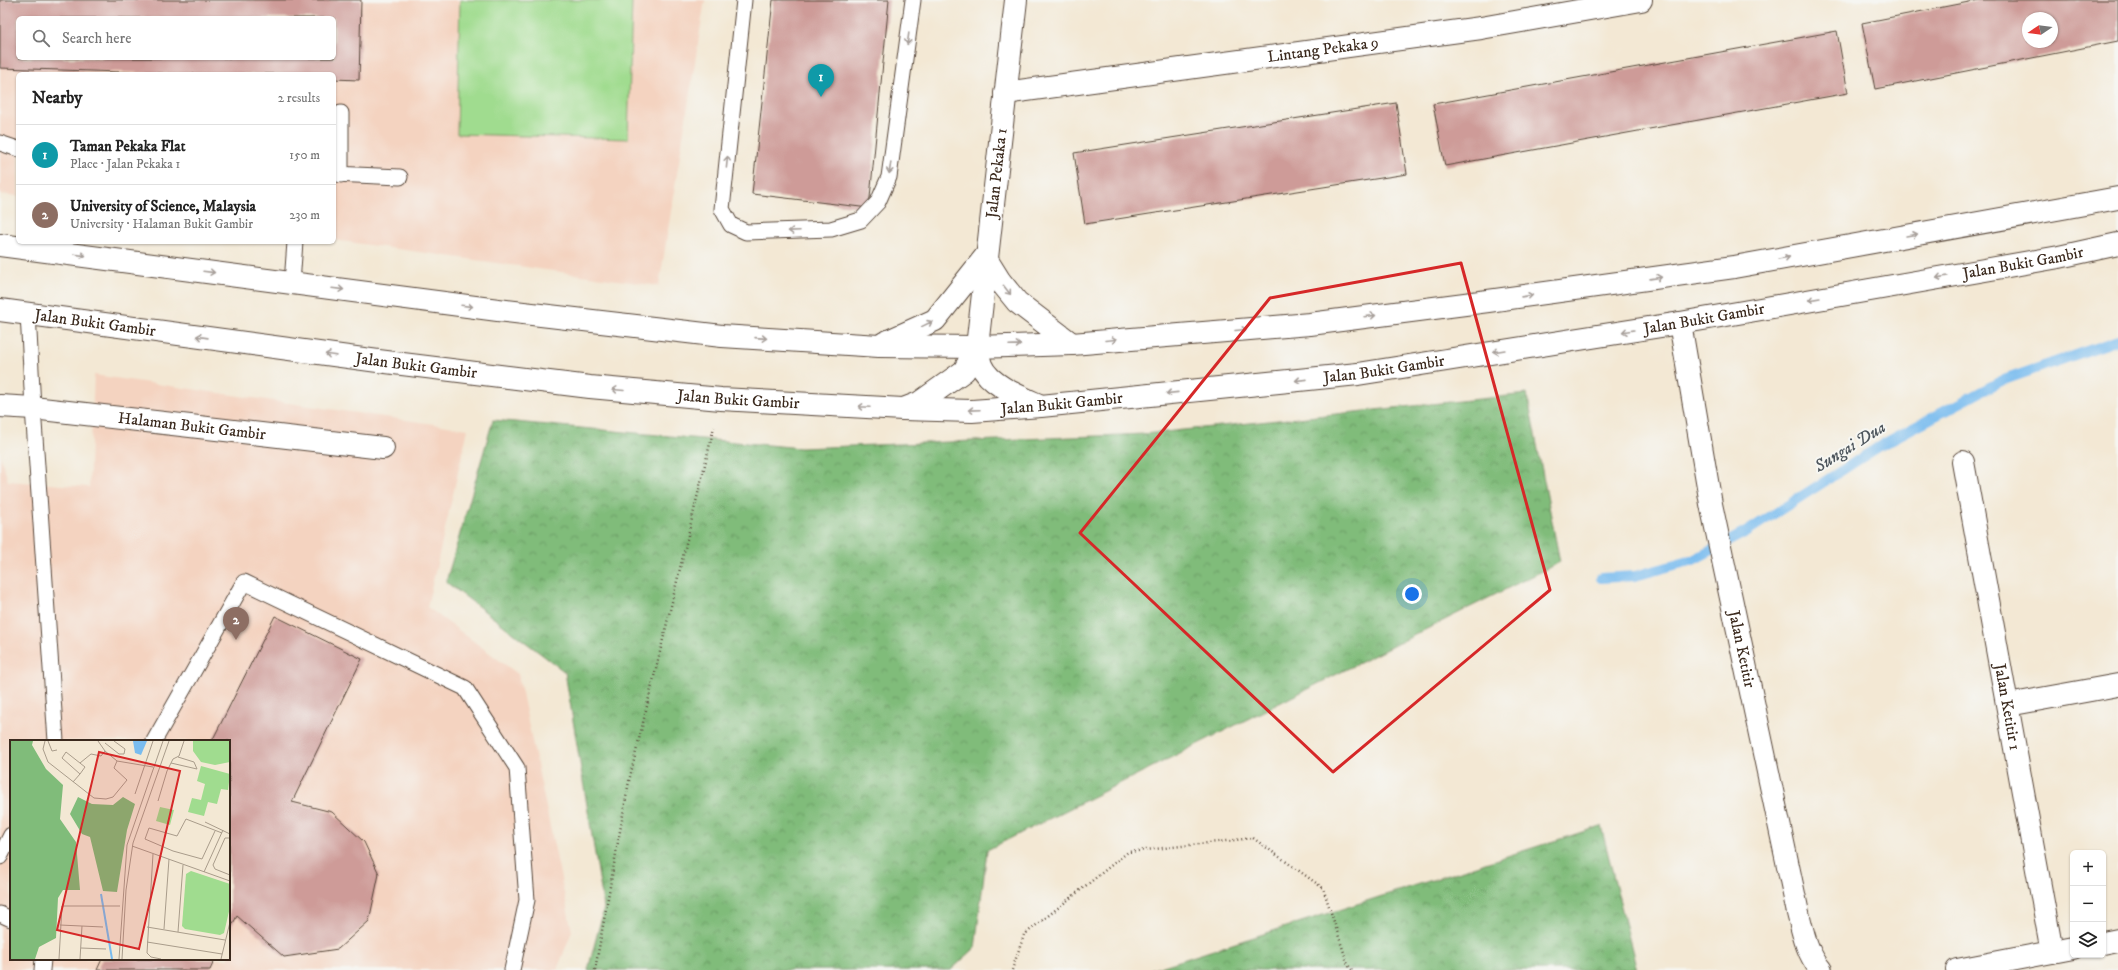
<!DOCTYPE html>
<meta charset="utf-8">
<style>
:root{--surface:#fff;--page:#f2f2f2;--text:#222;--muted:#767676;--line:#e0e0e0;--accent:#b45309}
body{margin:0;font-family:"IM FELL DW Pica",serif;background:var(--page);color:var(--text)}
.controls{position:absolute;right:12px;bottom:12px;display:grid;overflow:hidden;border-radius:6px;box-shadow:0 1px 3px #0004}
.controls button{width:36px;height:36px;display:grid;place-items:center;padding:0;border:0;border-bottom:1px solid var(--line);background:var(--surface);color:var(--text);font:20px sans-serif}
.compass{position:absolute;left:2022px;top:12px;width:36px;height:36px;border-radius:50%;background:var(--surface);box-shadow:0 1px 3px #0004;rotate:257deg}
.you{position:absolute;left:1412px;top:594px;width:14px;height:14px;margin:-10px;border:3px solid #fff;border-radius:50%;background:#1a73e8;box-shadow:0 0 0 6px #1a73e833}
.badge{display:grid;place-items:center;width:26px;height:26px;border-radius:50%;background:var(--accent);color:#fff;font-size:13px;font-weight:700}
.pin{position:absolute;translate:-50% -33px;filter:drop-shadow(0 1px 2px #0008)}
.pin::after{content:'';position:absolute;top:21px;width:14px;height:12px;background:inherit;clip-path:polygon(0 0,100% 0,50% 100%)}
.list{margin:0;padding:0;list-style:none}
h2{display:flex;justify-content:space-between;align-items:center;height:52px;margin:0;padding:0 16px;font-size:17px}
h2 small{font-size:13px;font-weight:400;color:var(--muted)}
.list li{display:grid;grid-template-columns:26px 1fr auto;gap:12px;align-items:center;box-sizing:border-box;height:60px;padding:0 16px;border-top:1px solid var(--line)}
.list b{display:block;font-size:15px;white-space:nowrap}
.list p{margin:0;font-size:13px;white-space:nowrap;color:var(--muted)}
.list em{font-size:13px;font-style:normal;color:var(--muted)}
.icon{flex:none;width:22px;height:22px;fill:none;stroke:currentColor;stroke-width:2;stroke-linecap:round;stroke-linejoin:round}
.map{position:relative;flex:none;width:2118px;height:970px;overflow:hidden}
.search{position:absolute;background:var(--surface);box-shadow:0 1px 3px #0004;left:16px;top:16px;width:320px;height:44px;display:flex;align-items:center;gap:10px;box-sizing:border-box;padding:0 14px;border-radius:6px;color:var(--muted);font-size:15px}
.panel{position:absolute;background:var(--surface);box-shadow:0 1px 3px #0004;left:16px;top:72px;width:320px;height:172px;border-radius:6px}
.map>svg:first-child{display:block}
.built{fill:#f4d3c0;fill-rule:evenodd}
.grass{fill:#a0dc8f;stroke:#6e8356}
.forest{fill:url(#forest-crowns);stroke:#5e734c}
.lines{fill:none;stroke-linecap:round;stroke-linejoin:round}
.stream{stroke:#79bcef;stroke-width:10}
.building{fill:#ce9b98;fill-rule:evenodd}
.lane-casing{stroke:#574639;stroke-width:17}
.street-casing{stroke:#574639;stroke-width:24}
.secondary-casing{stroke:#574639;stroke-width:24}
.primary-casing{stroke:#574639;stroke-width:24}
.path{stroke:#574639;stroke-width:2.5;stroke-dasharray:1 3;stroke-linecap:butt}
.lane{stroke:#fff;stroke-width:15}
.street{stroke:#fff;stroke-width:22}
.secondary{stroke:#fff;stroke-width:22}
.primary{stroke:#fff;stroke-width:22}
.oneway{stroke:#a79f9a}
.marked{fill:none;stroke:#d62828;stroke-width:3;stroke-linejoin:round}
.labels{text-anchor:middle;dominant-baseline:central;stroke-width:4;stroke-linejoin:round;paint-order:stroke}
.street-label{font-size:16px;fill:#3b2a1e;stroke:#f6f6f2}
.water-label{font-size:17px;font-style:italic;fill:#4e565d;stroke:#f6f6f2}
.inset-river{fill:none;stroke:#79bcef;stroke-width:2}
.inset-road{fill:none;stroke:#a99c8b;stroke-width:1}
.view{fill:#d62828;fill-opacity:0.15;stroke:#d62828;stroke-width:2}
.inset-edge{fill:none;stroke:#3b2a1e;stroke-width:2}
</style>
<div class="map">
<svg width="2118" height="970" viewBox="0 0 2118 970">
<defs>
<pattern id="forest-crowns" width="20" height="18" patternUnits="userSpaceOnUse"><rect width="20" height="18" fill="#80bc7a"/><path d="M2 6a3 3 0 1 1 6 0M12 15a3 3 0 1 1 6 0" fill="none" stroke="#6a9963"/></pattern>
</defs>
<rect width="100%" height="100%" fill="#f6f6f2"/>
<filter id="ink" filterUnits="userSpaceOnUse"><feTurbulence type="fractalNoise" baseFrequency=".025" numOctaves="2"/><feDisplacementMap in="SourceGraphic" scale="8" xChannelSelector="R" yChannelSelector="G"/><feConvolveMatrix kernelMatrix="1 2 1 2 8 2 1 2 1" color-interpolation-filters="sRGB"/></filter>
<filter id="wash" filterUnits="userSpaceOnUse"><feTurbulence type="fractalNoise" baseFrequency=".012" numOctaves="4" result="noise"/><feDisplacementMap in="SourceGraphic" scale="16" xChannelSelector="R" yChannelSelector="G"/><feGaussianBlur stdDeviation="0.9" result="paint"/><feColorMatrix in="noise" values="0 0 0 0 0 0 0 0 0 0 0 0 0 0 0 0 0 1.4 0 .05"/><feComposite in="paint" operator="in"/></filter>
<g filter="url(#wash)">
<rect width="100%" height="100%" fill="#f3e8d4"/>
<!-- built -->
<path class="built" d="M0 0H705L659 286 334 240V74H18V196L0 194ZM18 18H334V58H18Z
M94 375 468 429 427 607 518 674 572 931 557 970H0V455L8 481 89 487ZM11 741H229V959H11Z"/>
<!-- grass -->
<path class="grass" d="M460 0H632L628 139 457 134Z"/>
<!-- forest -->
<path class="forest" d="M1527 394 1560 562 987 850 975 948 951 970H588L604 908 565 672 446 582 493 420 801 448 1145 434Z
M1601 826 1637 970H1151Z"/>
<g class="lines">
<!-- stream -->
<path class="stream" d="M1601 578 1635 576 1693 560 1746 532 1883 444 2001 381 2118 340"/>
</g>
<g id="blocks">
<!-- building -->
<path class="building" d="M0 0H361L359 80 334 79V74H181L0 68ZM18 18H334V58H18Z
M773 0H889L869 208 752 194Z
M1979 0H2118V41L1875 89 1862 23ZM2028 18H2052V42H2028Z
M1837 31 1848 93 1445 166 1433 104Z
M1396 103 1407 174 1085 224 1074 153Z
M275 616 362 659 292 802 332 812 364 842 379 874 369 921 338 949 284 957 237 916 229 931V741H212Z
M102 959H215L210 970H97Z"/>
</g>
</g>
<g filter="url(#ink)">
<use href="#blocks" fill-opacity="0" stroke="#574639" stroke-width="1"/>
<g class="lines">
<!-- lane casing -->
<g class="lane-casing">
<path id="lane" d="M744 0 722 209 731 225 746 232 831 229 861 220 878 202 889 177 913 0
M341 113V175
M0 143 18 149
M334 174 400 177
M292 283 295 242
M28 313 33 408 56 741
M154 741 244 582 465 688 517 768 527 900 512 970
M0 857 11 835
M0 914 11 919
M42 970 43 959"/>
</g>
<!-- street casing -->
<g class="street-casing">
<g id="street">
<path id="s1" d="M1005 93 1481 28 1641 0"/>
<path id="s2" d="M1680 323 1711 504 1798 913C1803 933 1807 954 1821 970"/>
<path id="s3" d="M0 406 33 408 383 448"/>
<path id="s4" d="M1963 462 2052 952"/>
<path d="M2008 705 2118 685"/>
<path d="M2103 943 2118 940"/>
<path d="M1957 970 2073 948"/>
</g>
</g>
<!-- secondary casing -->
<g class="secondary-casing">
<g id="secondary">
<path id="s5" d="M977 347 1016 0"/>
</g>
</g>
<!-- primary casing -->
<g class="primary-casing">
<g id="primary">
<path d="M0 245 498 310 722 336 879 346 977 347 1072 344 1310 324 1488 301 1734 267 2118 198"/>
<path id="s6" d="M0 310 378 361 590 387 721 399 903 409 972 411 1041 406 1358 374 1680 323 2059 257 2118 244"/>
<path d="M884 343 935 320 985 257 1000 281 1017 302 1072 344"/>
<path d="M977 347C978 353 979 359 981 365 989 385 1021 397 1039 405"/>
<path d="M906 408 919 403 964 371 977 347"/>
</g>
</g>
<!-- path -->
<path class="path" d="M595 970 629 781 714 427
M1012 970 1024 935 1128 852 1253 838 1323 888 1348 965 1352 970"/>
<!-- lane -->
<use href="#lane" class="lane"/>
<!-- street -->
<use href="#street" class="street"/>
<!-- secondary -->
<use href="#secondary" class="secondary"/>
<!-- primary -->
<use href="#primary" class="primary"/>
</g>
<!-- one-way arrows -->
<defs><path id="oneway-shaft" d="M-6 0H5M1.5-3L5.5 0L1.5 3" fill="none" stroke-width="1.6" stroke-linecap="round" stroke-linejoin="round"/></defs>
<g class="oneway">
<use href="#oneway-shaft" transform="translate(908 39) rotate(98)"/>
<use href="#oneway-shaft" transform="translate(727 162) rotate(-84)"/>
<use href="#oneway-shaft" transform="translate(890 168) rotate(98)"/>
<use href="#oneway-shaft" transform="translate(794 231) rotate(178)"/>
<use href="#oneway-shaft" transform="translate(1912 235) rotate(-10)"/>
<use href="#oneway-shaft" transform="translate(80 255) rotate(7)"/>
<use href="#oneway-shaft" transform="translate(1784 258) rotate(-10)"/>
<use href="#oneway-shaft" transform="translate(209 272) rotate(7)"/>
<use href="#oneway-shaft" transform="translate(1942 277) rotate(170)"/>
<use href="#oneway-shaft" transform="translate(1656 278) rotate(-8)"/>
<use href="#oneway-shaft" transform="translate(338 289) rotate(7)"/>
<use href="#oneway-shaft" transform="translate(1007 290) rotate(52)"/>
<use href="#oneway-shaft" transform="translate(1527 296) rotate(-8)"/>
<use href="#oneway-shaft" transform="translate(1814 299) rotate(170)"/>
<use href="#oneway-shaft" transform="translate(467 306) rotate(7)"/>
<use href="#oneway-shaft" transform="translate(1370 316) rotate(-7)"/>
<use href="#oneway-shaft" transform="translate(927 324) rotate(-26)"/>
<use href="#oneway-shaft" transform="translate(1241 330) rotate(-5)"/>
<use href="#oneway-shaft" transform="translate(1628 331) rotate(171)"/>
<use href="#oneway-shaft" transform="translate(202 337) rotate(-172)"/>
<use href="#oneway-shaft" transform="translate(761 338) rotate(4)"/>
<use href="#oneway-shaft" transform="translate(1111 340) rotate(-5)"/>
<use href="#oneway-shaft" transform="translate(1015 345) rotate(-2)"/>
<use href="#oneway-shaft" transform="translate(1499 351) rotate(171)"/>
<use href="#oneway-shaft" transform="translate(331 355) rotate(-172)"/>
<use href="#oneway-shaft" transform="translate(1301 380) rotate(174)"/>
<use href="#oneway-shaft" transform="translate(618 390) rotate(-175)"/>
<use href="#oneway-shaft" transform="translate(1172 393) rotate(174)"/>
<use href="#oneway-shaft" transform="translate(864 407) rotate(-177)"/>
<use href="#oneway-shaft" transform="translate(974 410) rotate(178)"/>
</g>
</g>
<!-- marked area -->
<path class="marked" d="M1461 263 1550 590 1333 772 1080 533 1270 298Z"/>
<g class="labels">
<!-- street labels -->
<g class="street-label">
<text stroke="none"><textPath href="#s1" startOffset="321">Lintang Pekaka 9</textPath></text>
<text stroke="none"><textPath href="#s5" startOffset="175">Jalan Pekaka 1</textPath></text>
<text stroke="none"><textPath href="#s6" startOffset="2040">Jalan Bukit Gambir</textPath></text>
<text stroke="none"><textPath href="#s6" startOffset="1716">Jalan Bukit Gambir</textPath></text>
<text stroke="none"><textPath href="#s6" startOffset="96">Jalan Bukit Gambir</textPath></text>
<text stroke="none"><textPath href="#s6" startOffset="420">Jalan Bukit Gambir</textPath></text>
<text stroke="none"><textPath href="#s6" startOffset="1392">Jalan Bukit Gambir</textPath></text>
<text stroke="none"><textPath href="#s6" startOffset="744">Jalan Bukit Gambir</textPath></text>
<text stroke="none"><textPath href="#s6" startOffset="1068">Jalan Bukit Gambir</textPath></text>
<text stroke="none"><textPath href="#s3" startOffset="193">Halaman Bukit Gambir</textPath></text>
<text stroke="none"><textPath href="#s2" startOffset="332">Jalan Ketitir</textPath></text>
<text stroke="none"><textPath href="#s4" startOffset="249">Jalan Ketitir 1</textPath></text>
</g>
<!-- water labels -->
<g class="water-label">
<text transform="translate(1850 447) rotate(-32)">Sungai Dua</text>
</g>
</g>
<!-- overview -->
<g transform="translate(10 740)">
<rect width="220" height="220" fill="#f3e8d4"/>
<path d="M183 1H220V22L205 25 191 22 183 11ZM191 26 220 34 218 50 211 49 207 64 198 62 194 76 178 72 182 58 191 60 195 44 187 41ZM150 67 164 70 160 85 146 81Z" fill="#a0dc8f"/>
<path d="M0 1H23L22 5 36 29 53 45 50 79 66 102 70 150H53L48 158 46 198 29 207 25 219H0ZM68 57 82 64 103 65 113 57 125 64 117 90 107 152 93 151 80 97 72 94 60 74Z" fill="#80bc7a"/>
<path d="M181 131 220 144V167L214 193 210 195 175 189 172 186 176 134Z" fill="#a0dc8f"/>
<path d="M123 1H137L131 15 125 13Z" fill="#79bcef"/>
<path class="inset-river" d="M91 154 102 219"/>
<path class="inset-road" d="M35 1 33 9 38 22 84 58 96 59 103 57 117 40 104 28 107 21M38 1 42 11 47 10M88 1 95 11 107 21 143 27M95 3 109 14H114L115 9 104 1M70 23 81 14 91 16 95 11M161 23 187 29 184 22 168 17M63 42 70 34 75 27 56 12 52 18 70 34M125 54 143 1M148 61 157 31 163 19 169 16 174 1M195 82 220 94M205 91 192 119 163 111 135 99 139 88 167 96 176 79 212 93M220 98H215L203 125 205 129 220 135M122 106 220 141M143 114 137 213 141 217 151 219M194 132 213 90M50 185 93 187M137 187 215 200M154 189 159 119M168 192 173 125M137 202 212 214M71 208 96 209M49 219 52 166H110M70 219 72 186M109 219 117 105 153 1M112 219 116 150 123 103 159 1M211 219 220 182"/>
<path class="view" d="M89 12 170 31 129 209 47 190Z"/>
<rect width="220" height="220" class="inset-edge"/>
</g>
</svg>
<div class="controls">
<button>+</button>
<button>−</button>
<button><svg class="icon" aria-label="layers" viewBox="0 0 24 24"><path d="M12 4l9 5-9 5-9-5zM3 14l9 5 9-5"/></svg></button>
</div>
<svg class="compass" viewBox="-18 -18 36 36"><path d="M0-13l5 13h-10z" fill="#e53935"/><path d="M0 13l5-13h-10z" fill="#767676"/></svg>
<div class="you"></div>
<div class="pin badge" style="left:821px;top:97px;background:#0f9aa8">1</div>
<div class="pin badge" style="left:236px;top:640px;background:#8d6e63">2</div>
<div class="search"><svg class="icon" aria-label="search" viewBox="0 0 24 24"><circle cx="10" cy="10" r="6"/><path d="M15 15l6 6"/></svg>Search here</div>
<section class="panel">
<h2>Nearby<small>2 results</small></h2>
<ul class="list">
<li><span class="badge" style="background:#0f9aa8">1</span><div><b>Taman Pekaka Flat</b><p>Place · Jalan Pekaka 1</p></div><em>150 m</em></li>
<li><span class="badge" style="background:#8d6e63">2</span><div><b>University of Science, Malaysia</b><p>University · Halaman Bukit Gambir</p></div><em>230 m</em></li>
</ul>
</section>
</div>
